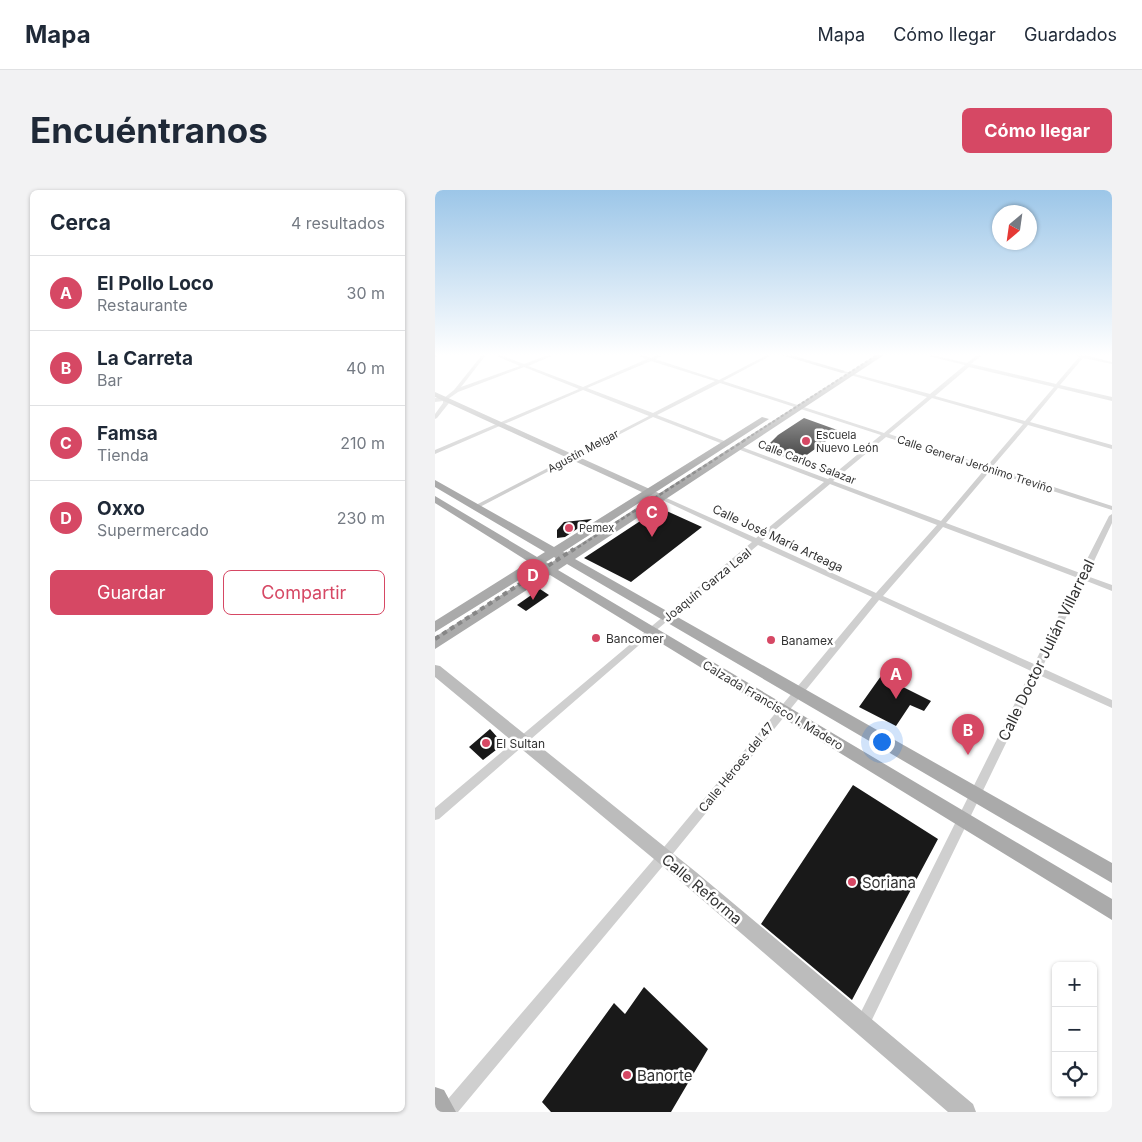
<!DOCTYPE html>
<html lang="es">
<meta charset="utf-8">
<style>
:root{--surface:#fff;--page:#f2f2f3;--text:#1f2937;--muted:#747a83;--line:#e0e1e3;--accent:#d64864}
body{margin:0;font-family:Inter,sans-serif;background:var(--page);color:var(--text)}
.controls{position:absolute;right:15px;bottom:15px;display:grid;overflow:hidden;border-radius:8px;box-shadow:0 1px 4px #0004}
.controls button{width:45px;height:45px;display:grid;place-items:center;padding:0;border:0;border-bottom:1px solid var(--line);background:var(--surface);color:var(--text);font:25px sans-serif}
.compass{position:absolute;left:557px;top:15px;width:45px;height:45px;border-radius:50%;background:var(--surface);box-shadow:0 1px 4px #0004;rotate:209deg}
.you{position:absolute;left:446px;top:551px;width:18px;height:18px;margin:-12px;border:4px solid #fff;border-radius:50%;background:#1a73e8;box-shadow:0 0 0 8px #1a73e833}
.badge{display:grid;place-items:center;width:32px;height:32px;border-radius:50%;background:var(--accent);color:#fff;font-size:16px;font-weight:700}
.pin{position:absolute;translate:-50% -41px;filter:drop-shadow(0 1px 2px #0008)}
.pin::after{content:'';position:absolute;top:26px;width:18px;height:15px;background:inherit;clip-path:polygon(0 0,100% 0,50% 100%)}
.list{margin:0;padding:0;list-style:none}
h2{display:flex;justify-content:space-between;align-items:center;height:65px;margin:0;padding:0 20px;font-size:21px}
h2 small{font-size:16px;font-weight:400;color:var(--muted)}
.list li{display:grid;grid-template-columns:32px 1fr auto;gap:15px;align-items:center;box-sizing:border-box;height:75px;padding:0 20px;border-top:1px solid var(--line)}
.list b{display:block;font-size:19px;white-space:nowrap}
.list p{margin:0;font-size:16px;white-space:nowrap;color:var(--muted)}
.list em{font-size:16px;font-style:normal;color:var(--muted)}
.actions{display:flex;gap:10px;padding:15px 20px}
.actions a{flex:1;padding:11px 0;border:1px solid var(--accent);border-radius:8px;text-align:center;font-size:18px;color:var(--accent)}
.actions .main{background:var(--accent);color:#fff}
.icon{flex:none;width:28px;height:28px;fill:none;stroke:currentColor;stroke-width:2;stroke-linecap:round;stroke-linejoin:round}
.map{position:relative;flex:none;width:677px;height:922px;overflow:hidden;border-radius:8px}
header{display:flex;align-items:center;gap:30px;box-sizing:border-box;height:70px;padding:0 25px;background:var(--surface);border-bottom:1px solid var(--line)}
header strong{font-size:24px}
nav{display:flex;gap:28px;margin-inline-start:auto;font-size:18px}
.intro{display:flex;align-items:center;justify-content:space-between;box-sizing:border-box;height:120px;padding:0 30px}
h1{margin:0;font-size:35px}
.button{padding:12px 22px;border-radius:8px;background:var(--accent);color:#fff;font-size:18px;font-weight:700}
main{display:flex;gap:30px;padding:0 30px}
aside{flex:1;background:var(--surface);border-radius:8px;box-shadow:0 1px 4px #0004}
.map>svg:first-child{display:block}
.building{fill:#191919}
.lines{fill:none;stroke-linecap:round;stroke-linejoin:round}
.street{fill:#cfcfcf;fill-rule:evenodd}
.secondary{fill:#bcbcbc;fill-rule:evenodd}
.primary{fill:#aaa;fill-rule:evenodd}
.rail-far2{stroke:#878787;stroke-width:2;stroke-dasharray:3 2;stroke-linecap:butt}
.rail-far1{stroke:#878787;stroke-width:2.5;stroke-dasharray:4 2.5;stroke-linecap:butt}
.rail{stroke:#878787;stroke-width:4;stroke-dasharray:5 4;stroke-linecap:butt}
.poi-dot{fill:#d64864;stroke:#fff;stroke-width:2}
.labels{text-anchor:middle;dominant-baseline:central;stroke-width:5;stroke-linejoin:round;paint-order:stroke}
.far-poi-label{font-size:11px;fill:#323232;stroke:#fff;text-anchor:start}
.far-street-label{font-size:11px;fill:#323232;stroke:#fff}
.street-label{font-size:12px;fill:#323232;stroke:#fff}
.poi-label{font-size:12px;fill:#323232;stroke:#fff;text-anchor:start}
.near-street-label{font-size:15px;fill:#323232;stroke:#fff}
.near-poi-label{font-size:15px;fill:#323232;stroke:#fff;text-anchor:start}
</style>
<header>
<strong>Mapa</strong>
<nav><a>Mapa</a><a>Cómo llegar</a><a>Guardados</a></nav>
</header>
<div class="intro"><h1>Encuéntranos</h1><a class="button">Cómo llegar</a></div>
<main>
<aside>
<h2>Cerca<small>4 resultados</small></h2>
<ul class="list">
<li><span class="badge">A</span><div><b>El Pollo Loco</b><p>Restaurante</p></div><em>30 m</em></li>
<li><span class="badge">B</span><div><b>La Carreta</b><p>Bar</p></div><em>40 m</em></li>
<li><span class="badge">C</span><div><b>Famsa</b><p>Tienda</p></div><em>210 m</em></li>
<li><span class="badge">D</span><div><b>Oxxo</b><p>Supermercado</p></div><em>230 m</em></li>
</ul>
<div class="actions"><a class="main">Guardar</a><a>Compartir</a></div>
</aside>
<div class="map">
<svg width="677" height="922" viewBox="0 0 677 922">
<rect width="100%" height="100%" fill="#fff"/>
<!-- building -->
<path class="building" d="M369 228 405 241 362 272 329 259 343 245Z
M225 318 267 337 196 392 149 368Z
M157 329 130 347 122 348V340L129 332Z
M105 399 114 405 91 421 82 415Z
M446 486 496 511 489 521 475 515 461 536 424 517Z
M55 539 64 549 61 560 48 570 34 557Z
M418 595 503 649 417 810 326 734Z
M209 797 273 859 236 922H116L107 912 179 813 190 824Z"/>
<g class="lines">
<!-- street -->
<path class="street" d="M0 165H6L0 167Z
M47 165H51L26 197 85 176 59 165H65L89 174 113 165H119L93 176 148 197 212 169 201 165H208L216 168 222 165H228L220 169 284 190 332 165H337L288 191 449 243 492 207 405 182V180L495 204 530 175 489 165H497L532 173 542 165H547L536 174 621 194 644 167 638 165H650L677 172V174L648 168 625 195 677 207V211L623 198 595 232 677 255V259L593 235 557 277 677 316V320L555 281 511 333 645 383 674 326 677 324V333L652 386 677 395V401L649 390 607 478 677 510V518L604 485 432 840 427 842 422 840 420 835 422 830 596 481 444 410 232 671 23 922H5L7 916 224 663 437 407 323 355 218 443 4 629 0 630V618L317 352 223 308V306H227L321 348 389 292 300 258V256H304L393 289 446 245 285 193 222 225 292 252V254H288L218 227 41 319 38 317 39 316 214 226 148 200 0 264V260L144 199 89 177 23 202 13 209 14 213 2 228 0 229V224L8 213V211L0 212V208H9L19 200ZM216 171 280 191 218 223 152 198ZM534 177 619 197 590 231 500 206ZM497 208 588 234 552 276 454 244ZM451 247 550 279 506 331 398 291ZM395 294 502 335 441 403 327 351ZM508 337 643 388 599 474 448 406Z"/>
<!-- secondary -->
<path class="secondary" d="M346 165H356L410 181 407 183Z
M0 202 228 305 230 307 225 310 222 309 0 207Z
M0 475 5 476 261 682 538 914 541 922H513L249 694 0 487Z"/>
<!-- primary -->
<path class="primary" d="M441 165H449L140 369 677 673V693L132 374 123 380 677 709V730L115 385 0 459V447L106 380 103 378 0 442V431L94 372 0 313V306L102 367 110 362 0 297V290L119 357 327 227 334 229 128 362 131 363ZM119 367 122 369 114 374 111 372Z
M0 897 9 900 21 922H0Z"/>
<!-- rail-far2 -->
<path class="rail-far2" d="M308 251 442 165"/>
<!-- rail-far1 -->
<path class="rail-far1" d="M137 361 310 250"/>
<!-- rail -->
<path class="rail" d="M0 449 139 359"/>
</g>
<!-- sky -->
<linearGradient id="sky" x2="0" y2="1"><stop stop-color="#9cc6e8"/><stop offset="0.56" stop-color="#fff"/><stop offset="1" stop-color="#fff" stop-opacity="0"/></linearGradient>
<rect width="677" height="294" fill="url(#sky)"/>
<!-- markers -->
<g class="poi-dot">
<circle cx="371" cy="251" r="5"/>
<circle cx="134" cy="338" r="5"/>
<circle cx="161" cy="448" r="5"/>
<circle cx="336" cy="450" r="5"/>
<circle cx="51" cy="553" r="5"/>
<circle cx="417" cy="692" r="5"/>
<circle cx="192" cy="885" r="5"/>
</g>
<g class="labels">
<!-- far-poi labels -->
<g class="far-poi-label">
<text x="381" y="245">Escuela<tspan x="381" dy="13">Nuevo León</tspan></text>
<text x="144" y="338">Pemex</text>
</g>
<!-- far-street labels -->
<g class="far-street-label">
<text transform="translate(148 261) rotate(-28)">Agustín Melgar</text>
<text transform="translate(372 272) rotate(21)">Calle Carlos Salazar</text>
<text transform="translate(540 274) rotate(18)">Calle General Jerónimo Treviño</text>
</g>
<!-- street labels -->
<g class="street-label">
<text transform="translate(343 348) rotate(25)">Calle José María Arteaga</text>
<text transform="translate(272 395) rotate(-39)">Joaquín Garza Leal</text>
<text transform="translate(338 515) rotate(31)">Calzada Francisco I. Madero</text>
<text transform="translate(301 577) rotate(-51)">Calle Héroes del 47</text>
</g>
<!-- poi labels -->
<g class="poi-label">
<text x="171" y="448">Bancomer</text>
<text x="346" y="450">Banamex</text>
<text x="61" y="553">El Sultan</text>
</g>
<!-- near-street labels -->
<g class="near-street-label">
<text transform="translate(611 460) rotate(-64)">Calle Doctor Julián Villarreal</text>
<text transform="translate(267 699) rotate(40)">Calle Reforma</text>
</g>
<!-- near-poi labels -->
<g class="near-poi-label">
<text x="427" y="692">Soriana</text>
<text x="202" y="885">Banorte</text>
</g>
</g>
</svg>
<div class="controls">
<button>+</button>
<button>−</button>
<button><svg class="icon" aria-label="locate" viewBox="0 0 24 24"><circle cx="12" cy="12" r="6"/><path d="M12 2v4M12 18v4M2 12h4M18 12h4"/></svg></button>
</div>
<svg class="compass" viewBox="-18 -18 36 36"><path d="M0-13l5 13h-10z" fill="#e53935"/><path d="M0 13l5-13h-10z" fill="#747a83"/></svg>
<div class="you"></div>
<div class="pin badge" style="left:461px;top:509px">A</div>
<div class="pin badge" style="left:533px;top:565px">B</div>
<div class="pin badge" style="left:217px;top:347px">C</div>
<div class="pin badge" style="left:98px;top:410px">D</div>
</div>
</main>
